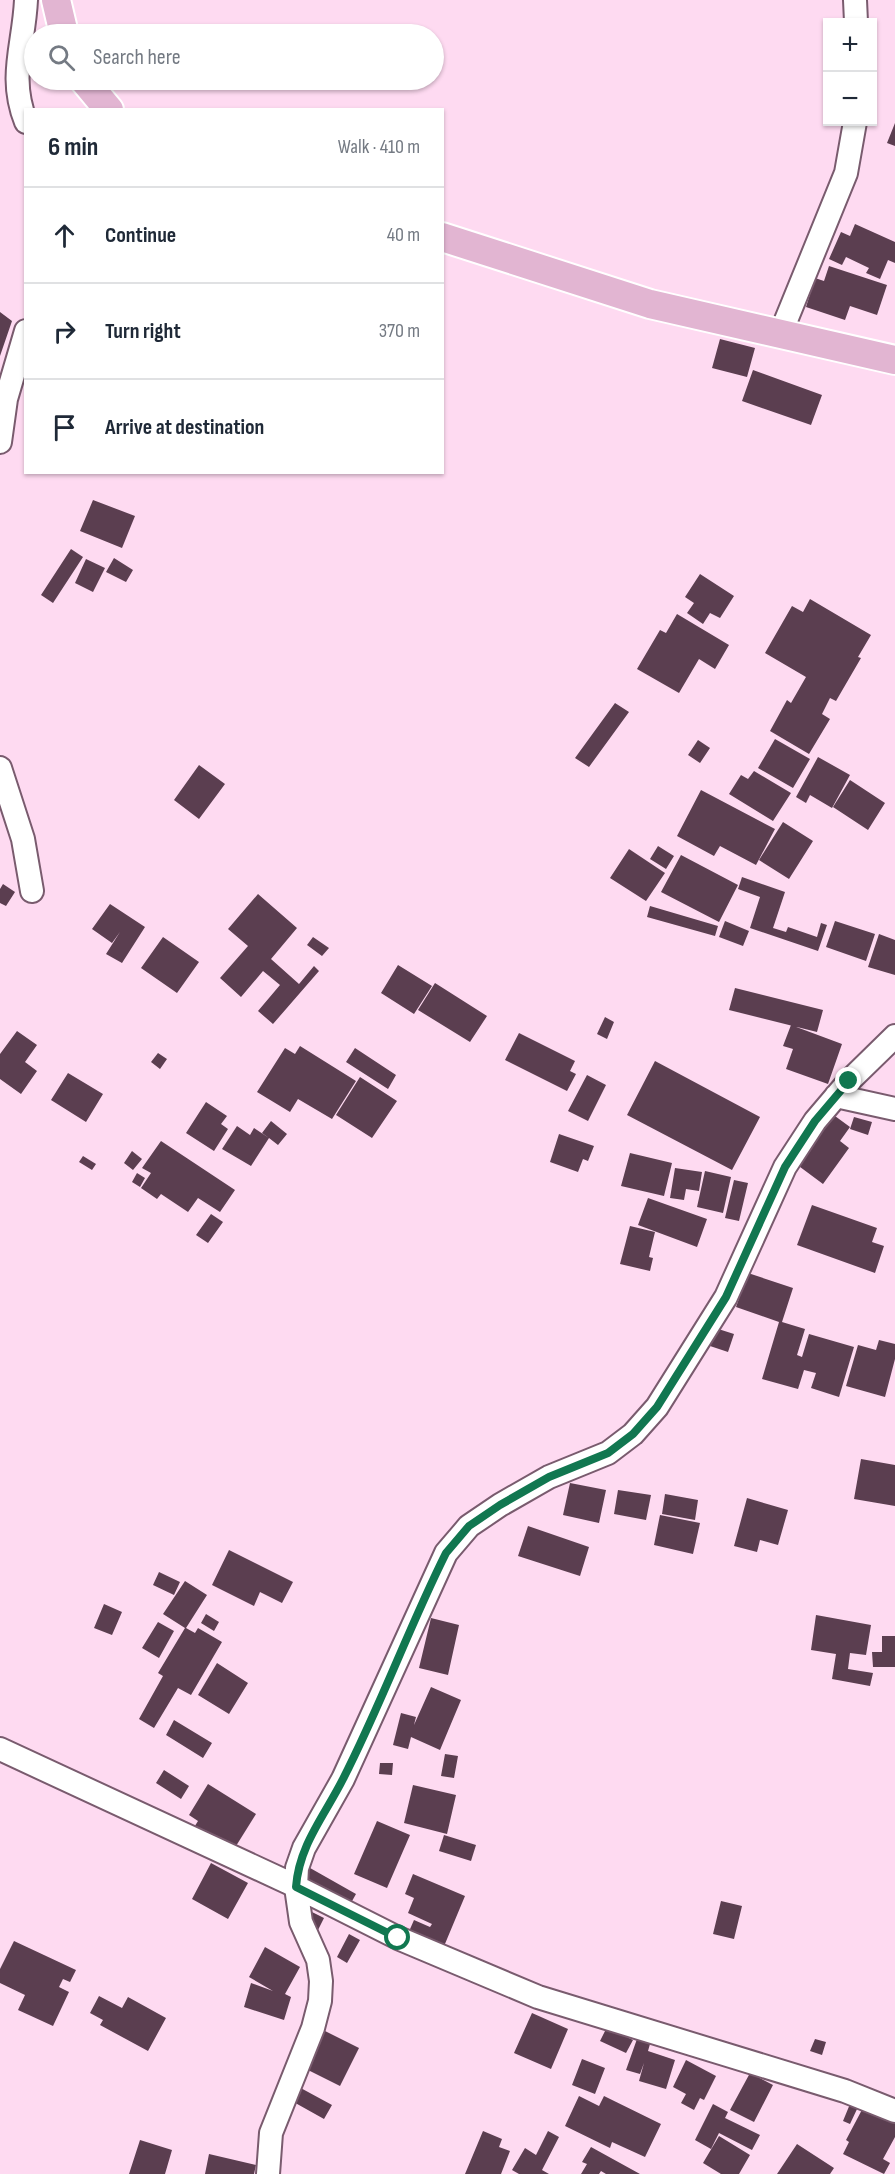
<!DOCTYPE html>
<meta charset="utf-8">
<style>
:root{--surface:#fff;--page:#f2f2f3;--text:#1f2937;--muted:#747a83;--line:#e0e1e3}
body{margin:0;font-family:"Sofia Sans Condensed",sans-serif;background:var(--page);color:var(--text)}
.controls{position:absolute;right:18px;top:18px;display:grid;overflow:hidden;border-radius:0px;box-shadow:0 2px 4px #0004}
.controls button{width:54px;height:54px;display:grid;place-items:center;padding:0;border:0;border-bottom:2px solid var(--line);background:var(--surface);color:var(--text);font:30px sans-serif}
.stop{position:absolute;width:18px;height:18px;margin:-14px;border:4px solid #117750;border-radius:50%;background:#fff}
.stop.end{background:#117750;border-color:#fff;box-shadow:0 2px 6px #0008}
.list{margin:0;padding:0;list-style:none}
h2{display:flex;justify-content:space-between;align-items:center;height:78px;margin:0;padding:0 24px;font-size:26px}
h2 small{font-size:20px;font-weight:400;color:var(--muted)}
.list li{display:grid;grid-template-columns:39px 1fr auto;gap:18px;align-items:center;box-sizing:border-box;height:96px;padding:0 24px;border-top:2px solid var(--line)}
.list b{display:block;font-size:22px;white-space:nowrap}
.list em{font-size:20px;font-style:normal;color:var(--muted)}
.icon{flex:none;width:33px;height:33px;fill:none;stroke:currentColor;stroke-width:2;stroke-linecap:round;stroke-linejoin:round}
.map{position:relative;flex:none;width:895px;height:2174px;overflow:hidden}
.search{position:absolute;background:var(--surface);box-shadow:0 2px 4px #0004;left:24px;top:24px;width:420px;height:66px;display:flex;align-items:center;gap:15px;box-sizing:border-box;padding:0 21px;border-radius:33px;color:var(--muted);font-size:22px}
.panel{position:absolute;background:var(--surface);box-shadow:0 2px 4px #0004;left:24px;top:108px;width:420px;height:366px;border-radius:0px}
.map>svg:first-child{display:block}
.building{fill:#5b3e50}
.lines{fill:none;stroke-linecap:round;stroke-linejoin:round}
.minor-casing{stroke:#795b6e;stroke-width:26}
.major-casing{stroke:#fff;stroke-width:32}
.minor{stroke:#fff;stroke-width:22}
.major{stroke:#e2b5d2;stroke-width:28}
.route{stroke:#117750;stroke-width:8}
</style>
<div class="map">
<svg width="895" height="2174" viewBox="0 0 895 2174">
<rect width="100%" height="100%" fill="#fedaf1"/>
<!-- building -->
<path class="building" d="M895 123V146L887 143Z
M855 224 895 242V263L888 260 880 279 866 273 869 268 846 257 842 265 829 259 841 232 850 236Z
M829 266 887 285 877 315 850 306 845 320 806 307 815 278 824 281Z
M0 312 12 321 0 356Z
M720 339 755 348 747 377 712 368Z
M753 370 822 395 811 425 742 401Z
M93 500 135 516 122 548 80 531Z
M71 549 83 557 53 603 41 595Z
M114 558 133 570 126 582 106 572Z
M86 559 105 568 93 592 75 583Z
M700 574 734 596 720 618 710 613 703 624 687 613 694 603 685 597Z
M810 599 871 635 858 657 861 658 836 701 830 698 822 714 830 719 809 754 770 731 787 700 791 703 806 677 765 653 792 606 803 612Z
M677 614 729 645 715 669 699 659 679 693 637 669 660 630 666 633Z
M615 703 629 712 589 767 575 758Z
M775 739 810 759 793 788 758 768Z
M698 740 710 748 700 763 688 755Z
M818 757 850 775 832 808 810 795 806 803 796 797Z
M199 765 225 784 199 819 174 800Z
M754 771 791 793 773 821 729 794 741 775 748 779Z
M850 780 885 803 868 830 833 807Z
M701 790 775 829 756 865 720 846 714 856 677 836Z
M783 822 813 841 789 879 759 860Z
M658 846 674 856 666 869 650 859Z
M629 849 665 873 646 901 610 878Z
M681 855 738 885 719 922 661 892Z
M742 877 785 892 773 928 786 932 788 927 817 937 821 923 827 925 818 951 750 928 760 897 738 889Z
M3 884 15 892 6 906 0 903V889Z
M258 894 297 928 271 959 299 984 314 966 319 971 273 1024 258 1011 280 985 263 971 241 997 220 978 248 946 228 929Z
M110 904 145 927 122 963 106 954 120 932 112 943 92 929Z
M650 906 718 926 715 936 647 917Z
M725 921 749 931 743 946 719 937Z
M835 921 875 934 866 961 826 947Z
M879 934 895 940V975L868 967Z
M163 937 199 962 177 993 141 968Z
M313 937 329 948 322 956 307 945Z
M398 965 432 986 414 1014 381 993Z
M435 983 487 1016 470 1042 418 1010Z
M735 988 823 1010 817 1032 729 1010Z
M605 1017 614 1022 607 1039 597 1034Z
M791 1025 842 1044 828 1084 786 1069 793 1049 783 1046Z
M17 1031 37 1045 25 1062 37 1071 21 1094 0 1079V1054Z
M519 1033 575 1061 570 1071 576 1074 567 1091 505 1060Z
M300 1046 356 1081 332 1119 298 1099 290 1112 257 1092 285 1048 295 1054Z
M355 1048 396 1075 388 1089 346 1062Z
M158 1053 167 1059 160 1069 151 1062Z
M655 1061 760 1117 732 1170 627 1115Z
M68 1073 103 1094 86 1122 51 1100Z
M587 1075 606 1085 588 1121 568 1111Z
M360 1077 397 1101 372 1138 336 1115Z
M206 1102 227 1116 221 1124 228 1129 214 1151 186 1133Z
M824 1108 850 1127 840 1141 849 1148 823 1184 788 1158Z
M854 1117 872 1122 868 1135 850 1129Z
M271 1121 287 1134 278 1145 269 1138 251 1166 222 1149 237 1126 250 1135 254 1128 269 1138 262 1133Z
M559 1134 594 1146 588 1161 583 1159 578 1172 550 1162Z
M161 1141 235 1190 220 1212 198 1198 188 1212 161 1194 157 1199 141 1188 151 1173 142 1168Z
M132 1151 142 1159 133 1170 124 1163Z
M630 1153 672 1163 664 1196 621 1186Z
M83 1156 96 1164 92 1170 79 1162Z
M675 1168 702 1172 699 1191 686 1189 684 1200 670 1198Z
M705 1171 731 1177 723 1213 697 1207Z
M137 1173 145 1178 140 1187 132 1182Z
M734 1180 748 1183 739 1221 725 1218Z
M648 1198 707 1219 697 1247 638 1225Z
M812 1205 877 1228 872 1242 884 1246 875 1273 797 1245Z
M211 1214 223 1222 208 1243 196 1235Z
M630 1226 655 1232 649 1257 653 1258 650 1271 620 1264Z
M748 1273 793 1288 782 1322 805 1329 797 1355 802 1357 809 1334 854 1347 839 1397 811 1388 816 1373 804 1370 798 1389 762 1379 779 1322 736 1307Z
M712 1327 734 1334 728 1352 707 1345Z
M879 1340 895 1344V1359L885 1397 846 1386 858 1345 876 1350Z
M861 1459 895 1465V1506L854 1499Z
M570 1483 606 1490 599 1523 563 1515Z
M618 1490 651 1495 646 1520 614 1514Z
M665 1494 698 1500 695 1520 662 1514Z
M747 1498 788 1510 778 1545 760 1540 757 1552 734 1546Z
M660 1515 700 1523 693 1554 654 1545Z
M528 1526 589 1547 580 1576 518 1556Z
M229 1550 293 1582 282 1603 260 1592 254 1606 212 1585Z
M159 1572 180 1582 174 1595 153 1585Z
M185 1581 207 1595 186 1628 195 1633 198 1628 222 1642 191 1695 178 1688 154 1728 139 1719 163 1676 158 1673 185 1628 163 1614Z
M104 1604 122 1612 112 1635 94 1628Z
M206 1614 219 1622 214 1631 201 1623Z
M816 1615 871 1625 866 1655 850 1653 848 1669 873 1673 870 1686 832 1679 836 1654 811 1650Z
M431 1618 459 1625 448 1675 419 1668Z
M158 1622 174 1631 159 1658 142 1648Z
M882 1636H895V1667H873L872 1652H882Z
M217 1663 248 1683 229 1714 198 1695Z
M431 1687 461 1700 440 1750 411 1737 408 1749 393 1745 401 1713 416 1717 414 1725Z
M174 1720 212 1743 203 1758 166 1735Z
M445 1754 458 1756 454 1778 441 1776Z
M380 1763H393L392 1775 379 1774Z
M164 1770 189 1786 181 1799 156 1783Z
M208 1784 256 1814 231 1854 193 1829 198 1821 189 1815Z
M413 1785 456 1795 447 1834 404 1823Z
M377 1821 410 1835 387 1888 354 1874Z
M444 1835 476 1845 471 1861 439 1851Z
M211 1863 248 1883 228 1919 192 1899Z
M303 1864 356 1894 347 1910 294 1880Z
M413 1874 465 1896 442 1951 407 1936 414 1920 430 1927 432 1924 408 1913 414 1898 405 1894Z
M721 1901 742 1906 734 1939 713 1934Z
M310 1911 324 1918 316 1934 302 1927Z
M349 1934 360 1940 347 1963 337 1957Z
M14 1941 76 1970 70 1982 63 1979 59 1987 69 1992 53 2026 18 2010 25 1995 0 1983V1969Z
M265 1947 300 1967 285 1994 291 1997 284 2020 244 2007 251 1983 273 1991 249 1977Z
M99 1996 122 2008 128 1997 166 2018 148 2051 100 2025 103 2020 90 2013Z
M532 2013 568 2029 551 2069 514 2053Z
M607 2027 633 2040 626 2053 600 2041Z
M323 2030 359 2048 340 2086 304 2068Z
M637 2039 650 2044 648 2051 675 2060 666 2089 639 2081 644 2063 640 2074 626 2070Z
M815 2039 826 2042 822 2055 810 2051Z
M582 2059 605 2068 595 2094 572 2085Z
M686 2060 716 2076 704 2100 700 2098 694 2110 681 2103 686 2094 673 2087Z
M750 2073 773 2085 754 2122 730 2110Z
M297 2086 332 2105 324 2119 290 2100Z
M579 2096 599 2106 604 2096 661 2124 645 2157 612 2142 610 2148 565 2126Z
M713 2104 728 2112 725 2118 760 2135 752 2150 719 2133 711 2149 695 2140Z
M850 2104 858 2107 850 2124 843 2121Z
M865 2104 895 2121V2137L883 2159 890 2163 884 2174 843 2154 849 2142 846 2140Z
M483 2131 502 2139 499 2147 510 2151 501 2174H465Z
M548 2131 559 2137 542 2170 549 2174H519L512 2170 525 2148 536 2155Z
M719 2136 750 2155 739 2174H721L703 2163Z
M140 2140 172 2150 165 2174H129Z
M797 2144 834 2168 830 2174H777Z
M591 2147 640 2174H606L601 2171 599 2174H581L587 2164 582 2162Z
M209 2154 256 2165 254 2174H205Z"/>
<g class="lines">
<!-- minor casing -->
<g class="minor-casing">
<path id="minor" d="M855 0 856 22
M26 122C8 77 24 45 26 0
M780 335 846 173 855 122
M0 442 6 399 26 331
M0 768 23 839 32 891
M836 1096 895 1109
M0 1749 287 1882 398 1938 538 1997 845 2091 895 2111
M268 2174 271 2133 313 2028 320 2001 321 1981 318 1960 301 1922 296 1887 297 1868 304 1848 343 1779 446 1553 469 1526 500 1505 549 1477 608 1453 633 1434 657 1407 726 1297 785 1167 815 1121 849 1081 895 1036"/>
</g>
<!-- major casing -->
<g class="major-casing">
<path id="major" d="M56 0 64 34
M84 80 109 110
M442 237 650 304 895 360"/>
</g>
<!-- minor -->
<use href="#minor" class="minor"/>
<!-- major -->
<use href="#major" class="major"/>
</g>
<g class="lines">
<!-- route -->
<path class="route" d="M398 1938 296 1887C299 1845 325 1815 343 1779 381 1705 409 1627 446 1553L469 1526 500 1505 549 1477 608 1453 633 1434 657 1407 726 1297 785 1167 815 1121 849 1081"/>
</g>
</svg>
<div class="controls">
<button>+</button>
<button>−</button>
</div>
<div class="stop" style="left:398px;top:1938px"></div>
<div class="stop end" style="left:849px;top:1081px"></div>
<div class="search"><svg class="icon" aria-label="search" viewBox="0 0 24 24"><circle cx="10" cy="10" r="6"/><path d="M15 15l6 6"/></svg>Search here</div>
<section class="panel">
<h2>6 min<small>Walk · 410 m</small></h2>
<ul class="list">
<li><svg class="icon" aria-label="ahead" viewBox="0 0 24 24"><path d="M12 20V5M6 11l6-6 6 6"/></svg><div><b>Continue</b></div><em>40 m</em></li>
<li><svg class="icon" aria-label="right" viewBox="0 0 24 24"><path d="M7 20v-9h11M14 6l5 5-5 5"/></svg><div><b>Turn right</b></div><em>370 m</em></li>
<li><svg class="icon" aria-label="arrive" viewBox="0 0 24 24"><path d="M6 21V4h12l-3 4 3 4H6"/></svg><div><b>Arrive at destination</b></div></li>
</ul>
</section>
</div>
